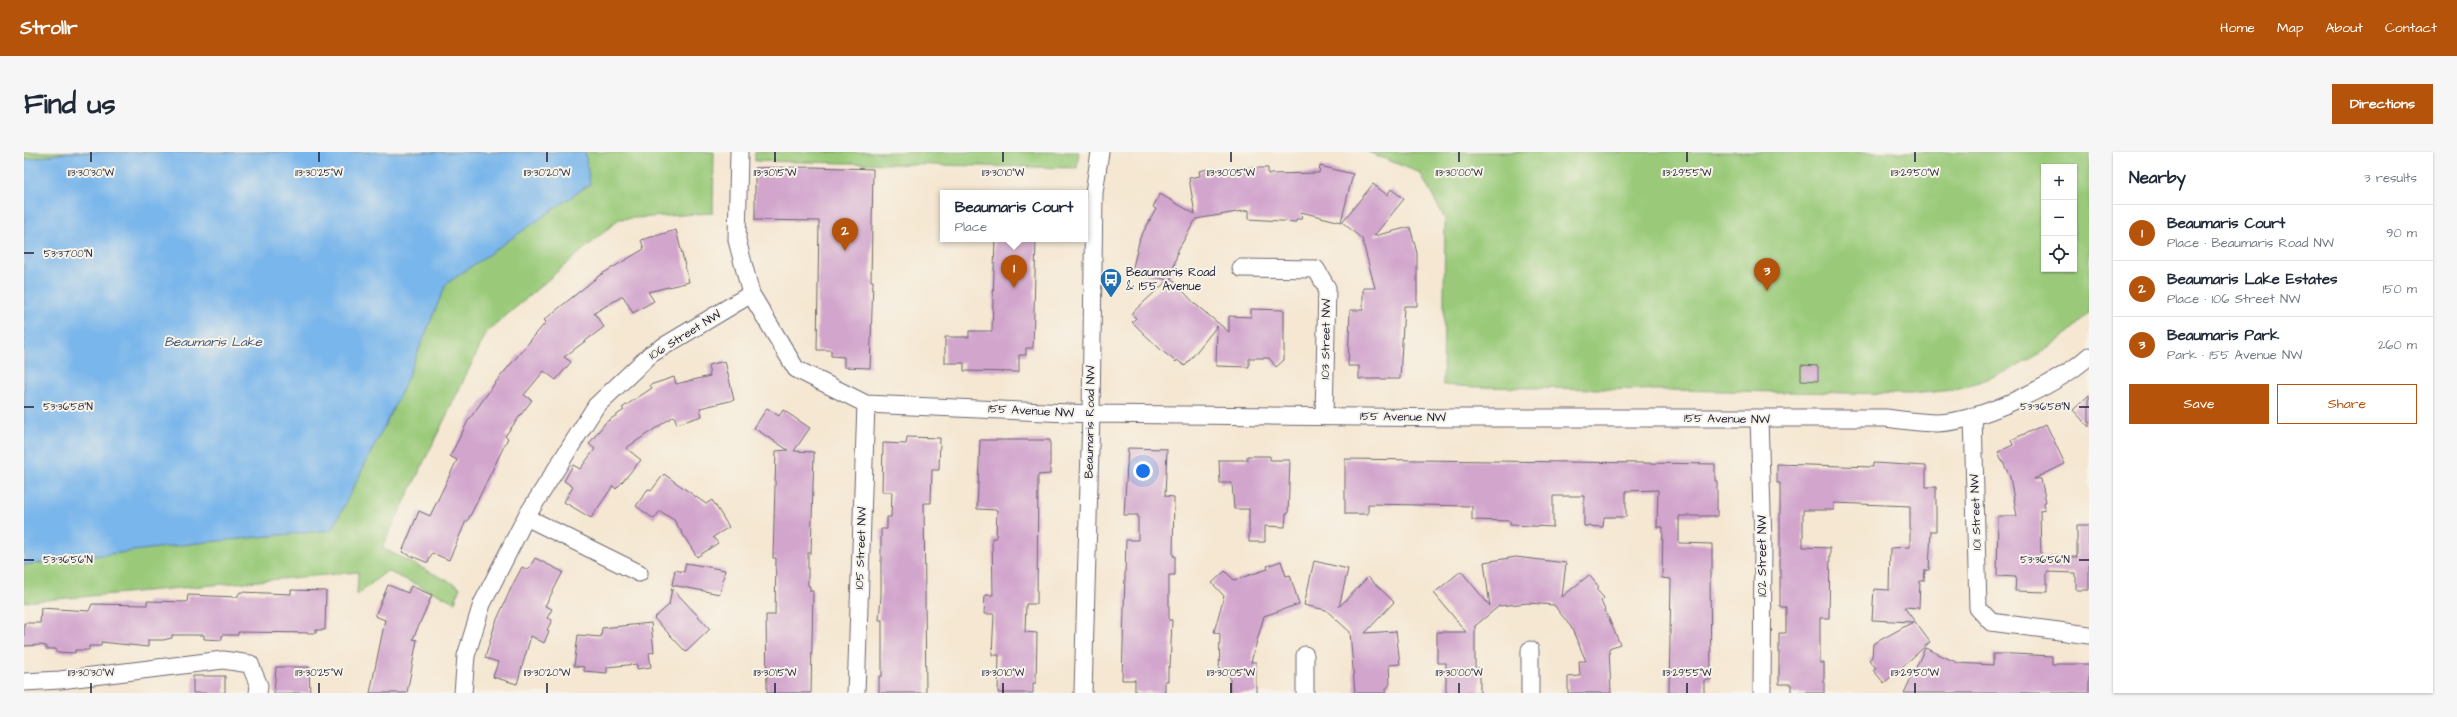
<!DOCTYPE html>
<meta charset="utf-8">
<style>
:root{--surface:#fff;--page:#f6f6f7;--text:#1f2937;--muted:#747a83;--line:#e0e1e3;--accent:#b45309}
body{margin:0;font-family:"Architects Daughter",sans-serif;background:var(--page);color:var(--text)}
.controls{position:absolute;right:12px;top:12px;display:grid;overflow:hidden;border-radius:0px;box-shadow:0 1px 3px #0004}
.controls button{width:36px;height:36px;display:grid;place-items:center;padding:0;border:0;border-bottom:1px solid var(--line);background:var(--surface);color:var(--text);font:20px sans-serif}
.you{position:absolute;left:1119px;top:319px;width:14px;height:14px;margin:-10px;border:3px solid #fff;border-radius:50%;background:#1a73e8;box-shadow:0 0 0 6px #1a73e833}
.badge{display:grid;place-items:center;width:26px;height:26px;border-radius:50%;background:var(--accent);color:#fff;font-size:13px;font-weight:700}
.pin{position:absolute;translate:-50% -33px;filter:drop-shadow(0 1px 2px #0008)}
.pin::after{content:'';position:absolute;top:21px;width:14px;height:12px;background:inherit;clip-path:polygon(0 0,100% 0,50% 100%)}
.popup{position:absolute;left:916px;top:38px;width:148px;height:52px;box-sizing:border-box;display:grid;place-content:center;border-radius:0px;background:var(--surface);filter:drop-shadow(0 1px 3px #0005);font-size:13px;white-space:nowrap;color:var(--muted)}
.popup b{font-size:15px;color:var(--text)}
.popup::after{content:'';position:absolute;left:50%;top:100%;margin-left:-8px;border:8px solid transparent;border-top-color:var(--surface)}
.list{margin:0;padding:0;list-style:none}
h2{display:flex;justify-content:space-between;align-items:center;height:52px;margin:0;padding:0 16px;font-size:17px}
h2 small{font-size:13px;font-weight:400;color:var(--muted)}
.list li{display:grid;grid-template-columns:26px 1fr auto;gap:12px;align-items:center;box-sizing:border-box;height:56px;padding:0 16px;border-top:1px solid var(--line)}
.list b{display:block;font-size:15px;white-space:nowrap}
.list p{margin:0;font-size:13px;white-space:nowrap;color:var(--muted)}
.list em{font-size:13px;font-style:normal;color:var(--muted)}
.actions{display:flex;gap:8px;padding:12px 16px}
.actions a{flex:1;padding:9px 0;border:1px solid var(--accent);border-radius:0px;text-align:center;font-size:14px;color:var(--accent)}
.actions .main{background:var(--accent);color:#fff}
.icon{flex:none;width:22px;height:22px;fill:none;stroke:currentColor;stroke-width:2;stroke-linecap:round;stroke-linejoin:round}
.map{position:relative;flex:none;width:2065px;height:541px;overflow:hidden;border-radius:0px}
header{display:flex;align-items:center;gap:24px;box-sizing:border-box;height:56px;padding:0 20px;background:var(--accent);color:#fff}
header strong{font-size:19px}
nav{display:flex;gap:22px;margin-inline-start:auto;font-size:14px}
.intro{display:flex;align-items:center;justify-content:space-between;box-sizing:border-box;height:96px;padding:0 24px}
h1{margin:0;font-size:28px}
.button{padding:10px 18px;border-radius:0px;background:var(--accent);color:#fff;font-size:14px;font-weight:700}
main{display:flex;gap:24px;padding:0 24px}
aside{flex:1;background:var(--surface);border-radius:0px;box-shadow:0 1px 3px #0004}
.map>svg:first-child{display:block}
.green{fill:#9aca79;stroke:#5e765a;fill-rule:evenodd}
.water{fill:#79b6eb;stroke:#4e6c93}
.building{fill:#d2a5cd}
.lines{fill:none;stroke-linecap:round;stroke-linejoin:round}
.minor-casing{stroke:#6c6770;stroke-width:19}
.minor{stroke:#fff;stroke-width:17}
.ticks{fill:none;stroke:#22223b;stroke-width:1.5}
.labels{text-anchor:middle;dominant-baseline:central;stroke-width:4;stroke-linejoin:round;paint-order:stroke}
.poi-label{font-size:12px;fill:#22223b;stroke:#f7f3e8;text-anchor:start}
.street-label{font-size:12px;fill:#22223b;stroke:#f7f3e8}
.water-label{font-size:13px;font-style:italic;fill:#405679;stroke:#f7f3e8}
.ticks-label{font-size:10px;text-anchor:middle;fill:#22223b;stroke:#f7f3e8;stroke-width:4;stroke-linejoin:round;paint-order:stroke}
</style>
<header>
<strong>Strollr</strong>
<nav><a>Home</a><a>Map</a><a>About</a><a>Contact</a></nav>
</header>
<div class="intro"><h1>Find us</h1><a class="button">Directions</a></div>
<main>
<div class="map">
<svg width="2065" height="541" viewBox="0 0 2065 541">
<rect width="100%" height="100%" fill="#f7f3e8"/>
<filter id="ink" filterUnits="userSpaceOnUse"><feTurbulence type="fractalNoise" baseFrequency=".025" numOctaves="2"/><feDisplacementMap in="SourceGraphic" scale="8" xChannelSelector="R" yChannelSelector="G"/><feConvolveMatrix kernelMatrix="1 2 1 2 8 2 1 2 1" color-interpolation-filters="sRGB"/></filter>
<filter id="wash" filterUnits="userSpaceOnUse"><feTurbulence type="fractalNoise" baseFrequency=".012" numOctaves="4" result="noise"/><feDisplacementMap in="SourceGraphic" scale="16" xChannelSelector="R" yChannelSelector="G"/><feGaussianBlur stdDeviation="0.9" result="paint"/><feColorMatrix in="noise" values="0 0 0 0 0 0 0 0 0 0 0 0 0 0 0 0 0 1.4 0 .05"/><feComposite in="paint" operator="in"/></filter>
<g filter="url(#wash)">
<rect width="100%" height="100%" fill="#f5e7d2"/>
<!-- green -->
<path class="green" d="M0 0H690L689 61 595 67 463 180 358 396 436 435 431 450 363 419 333 443 334 420 0 450Z
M731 0H1055L1053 16 731 9Z
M1344 0H2065V161C2031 197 1986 222 1939 235 1923 240 1904 240 1887 242L1453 235 1419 233 1421 67 1396 21ZM2020 15H2050V117H2020Z"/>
<!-- water -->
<path class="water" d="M46 0H561L566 32 422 132 377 241 308 378 174 391 0 413V8Z"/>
<g id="blocks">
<!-- building -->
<path class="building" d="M1296 14 1329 22 1317 70 1277 60 1278 67H1272V70L1225 67V58L1172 67 1154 98 1147 126 1171 152 1205 180V164L1227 165V157L1260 158V208L1252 215 1245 206H1225V215L1192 214 1193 174 1161 214 1153 208 1152 210 1137 198 1108 170 1112 166 1107 162 1144 128 1108 119 1116 86 1132 57 1129 55 1136 42 1171 62 1165 26 1176 24 1175 19 1189 16 1190 20 1213 16H1244V22L1295 21Z
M790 15 849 17 847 129H849L846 216 820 215V205L807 204V198H793L795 69 731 68V16Z
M1349 32 1363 43 1367 37 1380 47 1350 84 1386 75 1393 101V154H1380L1376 227H1335V214H1324L1326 158H1339V136H1351L1338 87 1318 70Z
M652 78 665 130 624 140 630 149 609 161 599 144 570 161 580 175 540 205 547 210 532 228 520 219 500 243 508 248 481 284 484 286 443 370 442 369 425 408 408 401 404 411 378 400 395 359 406 364 433 308 426 304 444 269 471 231 522 170 520 168 576 123 620 97 617 88Z
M971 87H1012L1009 196H1002V203H995V220L940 219V211H921V185H945V179H968Z
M701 209 710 248 676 256 678 264 653 272 650 264 602 296 617 308 592 337 589 334 567 366 540 350 549 335 540 329 549 313 556 317 571 297 565 292 581 271 600 258 598 256 628 236 626 233 650 225 652 232 686 224 684 213Z
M1777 213 1794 214V229L1777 228Z
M2065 243V275L2049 258Z
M743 256 755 264 759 258 786 276 770 299 790 300 787 401H784V434H786V439H789L787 541H743L742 463H751L752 406H749L752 299 764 298 730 276Z
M2022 272 2041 312 2010 327H2017L2022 350H2020L2021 357 2016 358 2017 405H2053V373H2065V438H2052V421L2023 420V440L1991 439 1992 425 1973 424 1974 364H1993L1986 325 1974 300 1989 293 1987 288Z
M883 285 916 286 915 318H908L907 351H900L902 541H855V524H858V468H855L857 444V377H863V365H867L868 340H858L859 291 882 292Z
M956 288H1026V322L1014 323 1013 452H1002L1001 480 1013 481 1012 531H1009V541H974L975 503H968L970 462H960L961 443H969L968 386H972L973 358 953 357Z
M1104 296 1143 297 1141 344 1150 345 1149 404H1151V423H1145V468H1148L1146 515H1144V529H1141V540H1111V528H1098L1102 388H1114V363H1100Z
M1223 304H1246V308H1266L1264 362H1262L1261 375 1241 374V390H1225V357H1210L1208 331H1196L1195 308H1223Z
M1321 307 1691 312V329H1693V364H1655V391L1688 392V418H1686L1687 528H1680V541H1645L1647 427 1638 426 1639 375H1633L1634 338 1602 339V365H1580L1579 375 1560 374V344H1529V375L1486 373V369L1448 368V354L1344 352V362H1321Z
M1849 311 1902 314V335H1912V379H1907L1905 418H1901L1900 429H1896L1895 456 1880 455 1906 490 1860 531 1849 518 1852 516 1845 508 1848 505 1849 492 1889 470 1848 468 1850 437 1865 438 1866 396 1886 395V354L1810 351V358H1779V395L1806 396 1805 466H1796V511H1800V541H1767V532H1755V481H1762V455H1756V331H1753V312L1849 315Z
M640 322 682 352 688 348 705 375 689 385 694 391 673 405 650 368 636 359 630 367 612 354 624 337 627 339Z
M1492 405 1542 411 1538 445 1565 423 1575 435 1572 437 1580 446 1577 449 1596 492 1585 496 1587 541H1544V525L1556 524 1555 509H1562L1547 475 1530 453 1504 451 1475 454 1451 474V516H1456V541H1422V511H1413V480H1442L1410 441 1437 419 1466 454 1460 410Z
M511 406 539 420 521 454 528 457 523 466 528 468 523 478 525 479 520 491 507 484 493 532 469 525 474 510 461 506 471 472 488 434 498 415 504 418Z
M1257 409 1262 424 1266 423 1275 452 1240 464 1227 510H1232V541H1206V523H1195L1196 482 1190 480 1200 444 1188 431 1201 419 1210 428 1244 417 1243 414Z
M1290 409 1324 417 1315 455 1344 425 1370 450 1341 481 1372 479 1376 512 1365 513 1366 532 1362 537V541H1331L1326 480 1302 458 1280 453Z
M662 411 701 418 696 442 648 433 651 418 660 420Z
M364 433 384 441 387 434 408 443 389 487 393 488 383 541H346L361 468 351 464Z
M648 436 686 477 662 500 630 466 645 453Z
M267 438 302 439 301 478H292V481L214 480V483H198V488L180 487V483H148V486L139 488H124V495L77 490V494H65V498H51V501L32 500V497H22V494L16 493 0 494V471H16L17 456 65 459 68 452 123 453V449L163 450 164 443 213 445 216 440 267 442Z
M627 471 630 500 625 501 627 515 613 517V512L583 515V521L560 519V515L550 514 554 483 577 485 578 476Z
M1901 496 1934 511 1969 513V502H1990L2028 504V512H2065V541H1880Z
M252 515H285L286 541H250Z
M169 524H201V541H169Z"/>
</g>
</g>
<g filter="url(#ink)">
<use href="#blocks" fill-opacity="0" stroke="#6c6770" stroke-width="1"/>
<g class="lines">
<!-- minor casing -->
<g class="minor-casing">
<path id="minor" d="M715 0 713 88 727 142 772 217 842 252 1067 262 1436 266H1861C1878 268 1896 271 1913 271 1955 270 2034 232 2065 204
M1217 116 1292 117 1303 136 1300 263
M1949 264 1954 456 1967 470 2065 483
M1735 267 1739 390 1738 541
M502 365 615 421
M1506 498V541
M1281 503V541
M0 530 36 528 199 508 226 512 235 534 234 541
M439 541 442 504 458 452 502 365 572 254 627 202 727 142
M832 541 842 252
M1059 541 1067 262 1070 41 1076 0"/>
</g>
<!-- minor -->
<use href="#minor" class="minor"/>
</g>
</g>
<!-- ticks -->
<path class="ticks" d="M67 0V10M295 0V10M523 0V10M751 0V10M979 0V10M1207 0V10M1435 0V10M1663 0V10M1891 0V10M0 101H10M0 255H10M2055 255H2065M0 408H10M2055 408H2065M67 531V541M295 531V541M523 531V541M751 531V541M979 531V541M1207 531V541M1435 531V541M1663 531V541M1891 531V541"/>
<!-- icons -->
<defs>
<g id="bus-pin" transform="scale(1.15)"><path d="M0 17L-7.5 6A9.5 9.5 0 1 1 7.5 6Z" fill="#1f6fb2" stroke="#f7f3e8"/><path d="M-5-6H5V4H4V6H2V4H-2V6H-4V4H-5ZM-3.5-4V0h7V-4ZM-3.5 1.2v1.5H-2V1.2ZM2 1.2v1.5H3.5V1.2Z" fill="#fff"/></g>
</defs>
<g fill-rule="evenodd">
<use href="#bus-pin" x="1087" y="127"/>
</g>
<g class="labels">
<!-- poi labels -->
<g class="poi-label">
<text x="1102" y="120">Beaumaris Road<tspan x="1102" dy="14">&amp; 155 Avenue</tspan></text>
</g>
<!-- street labels -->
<g class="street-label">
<text transform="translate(661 183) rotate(-32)">106 Street NW</text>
<text transform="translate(1302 187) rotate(-89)">103 Street NW</text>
<text transform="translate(1007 259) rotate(3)">155 Avenue NW</text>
<text transform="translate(1379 265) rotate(1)">155 Avenue NW</text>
<text transform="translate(1703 267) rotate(1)">155 Avenue NW</text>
<text transform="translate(1066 270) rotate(-89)">Beaumaris Road NW</text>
<text transform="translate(1952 360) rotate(-92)">101 Street NW</text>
<text transform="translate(837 396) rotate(-88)">105 Street NW</text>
<text transform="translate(1738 404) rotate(-90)">102 Street NW</text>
</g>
<!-- water labels -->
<g class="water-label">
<text x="189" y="190">Beaumaris Lake</text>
</g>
</g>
<g class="ticks-label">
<text x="67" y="24">113°30'30"W</text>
<text x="295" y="24">113°30'25"W</text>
<text x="523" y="24">113°30'20"W</text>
<text x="751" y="24">113°30'15"W</text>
<text x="979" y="24">113°30'10"W</text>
<text x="1207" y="24">113°30'05"W</text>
<text x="1435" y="24">113°30'00"W</text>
<text x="1663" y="24">113°29'55"W</text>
<text x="1891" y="24">113°29'50"W</text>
<text x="44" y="105">53°37'00"N</text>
<text x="44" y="258">53°36'58"N</text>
<text x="2021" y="258">53°36'58"N</text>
<text x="44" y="411">53°36'56"N</text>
<text x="2021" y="411">53°36'56"N</text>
<text x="67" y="524">113°30'30"W</text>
<text x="295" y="524">113°30'25"W</text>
<text x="523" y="524">113°30'20"W</text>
<text x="751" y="524">113°30'15"W</text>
<text x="979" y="524">113°30'10"W</text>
<text x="1207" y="524">113°30'05"W</text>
<text x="1435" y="524">113°30'00"W</text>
<text x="1663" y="524">113°29'55"W</text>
<text x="1891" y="524">113°29'50"W</text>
</g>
</svg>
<div class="controls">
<button>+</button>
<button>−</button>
<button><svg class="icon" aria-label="locate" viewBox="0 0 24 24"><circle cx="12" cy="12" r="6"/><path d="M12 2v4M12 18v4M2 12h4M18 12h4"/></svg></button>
</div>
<div class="you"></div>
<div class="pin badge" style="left:990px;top:136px">1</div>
<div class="popup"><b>Beaumaris Court</b>Place</div>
<div class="pin badge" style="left:821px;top:99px">2</div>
<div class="pin badge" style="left:1743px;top:139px">3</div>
</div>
<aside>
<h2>Nearby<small>3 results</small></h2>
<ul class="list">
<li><span class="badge">1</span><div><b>Beaumaris Court</b><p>Place · Beaumaris Road NW</p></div><em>90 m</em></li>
<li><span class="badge">2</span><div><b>Beaumaris Lake Estates</b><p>Place · 106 Street NW</p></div><em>150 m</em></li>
<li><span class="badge">3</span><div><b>Beaumaris Park</b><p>Park · 155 Avenue NW</p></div><em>260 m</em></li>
</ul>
<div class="actions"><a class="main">Save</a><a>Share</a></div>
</aside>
</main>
